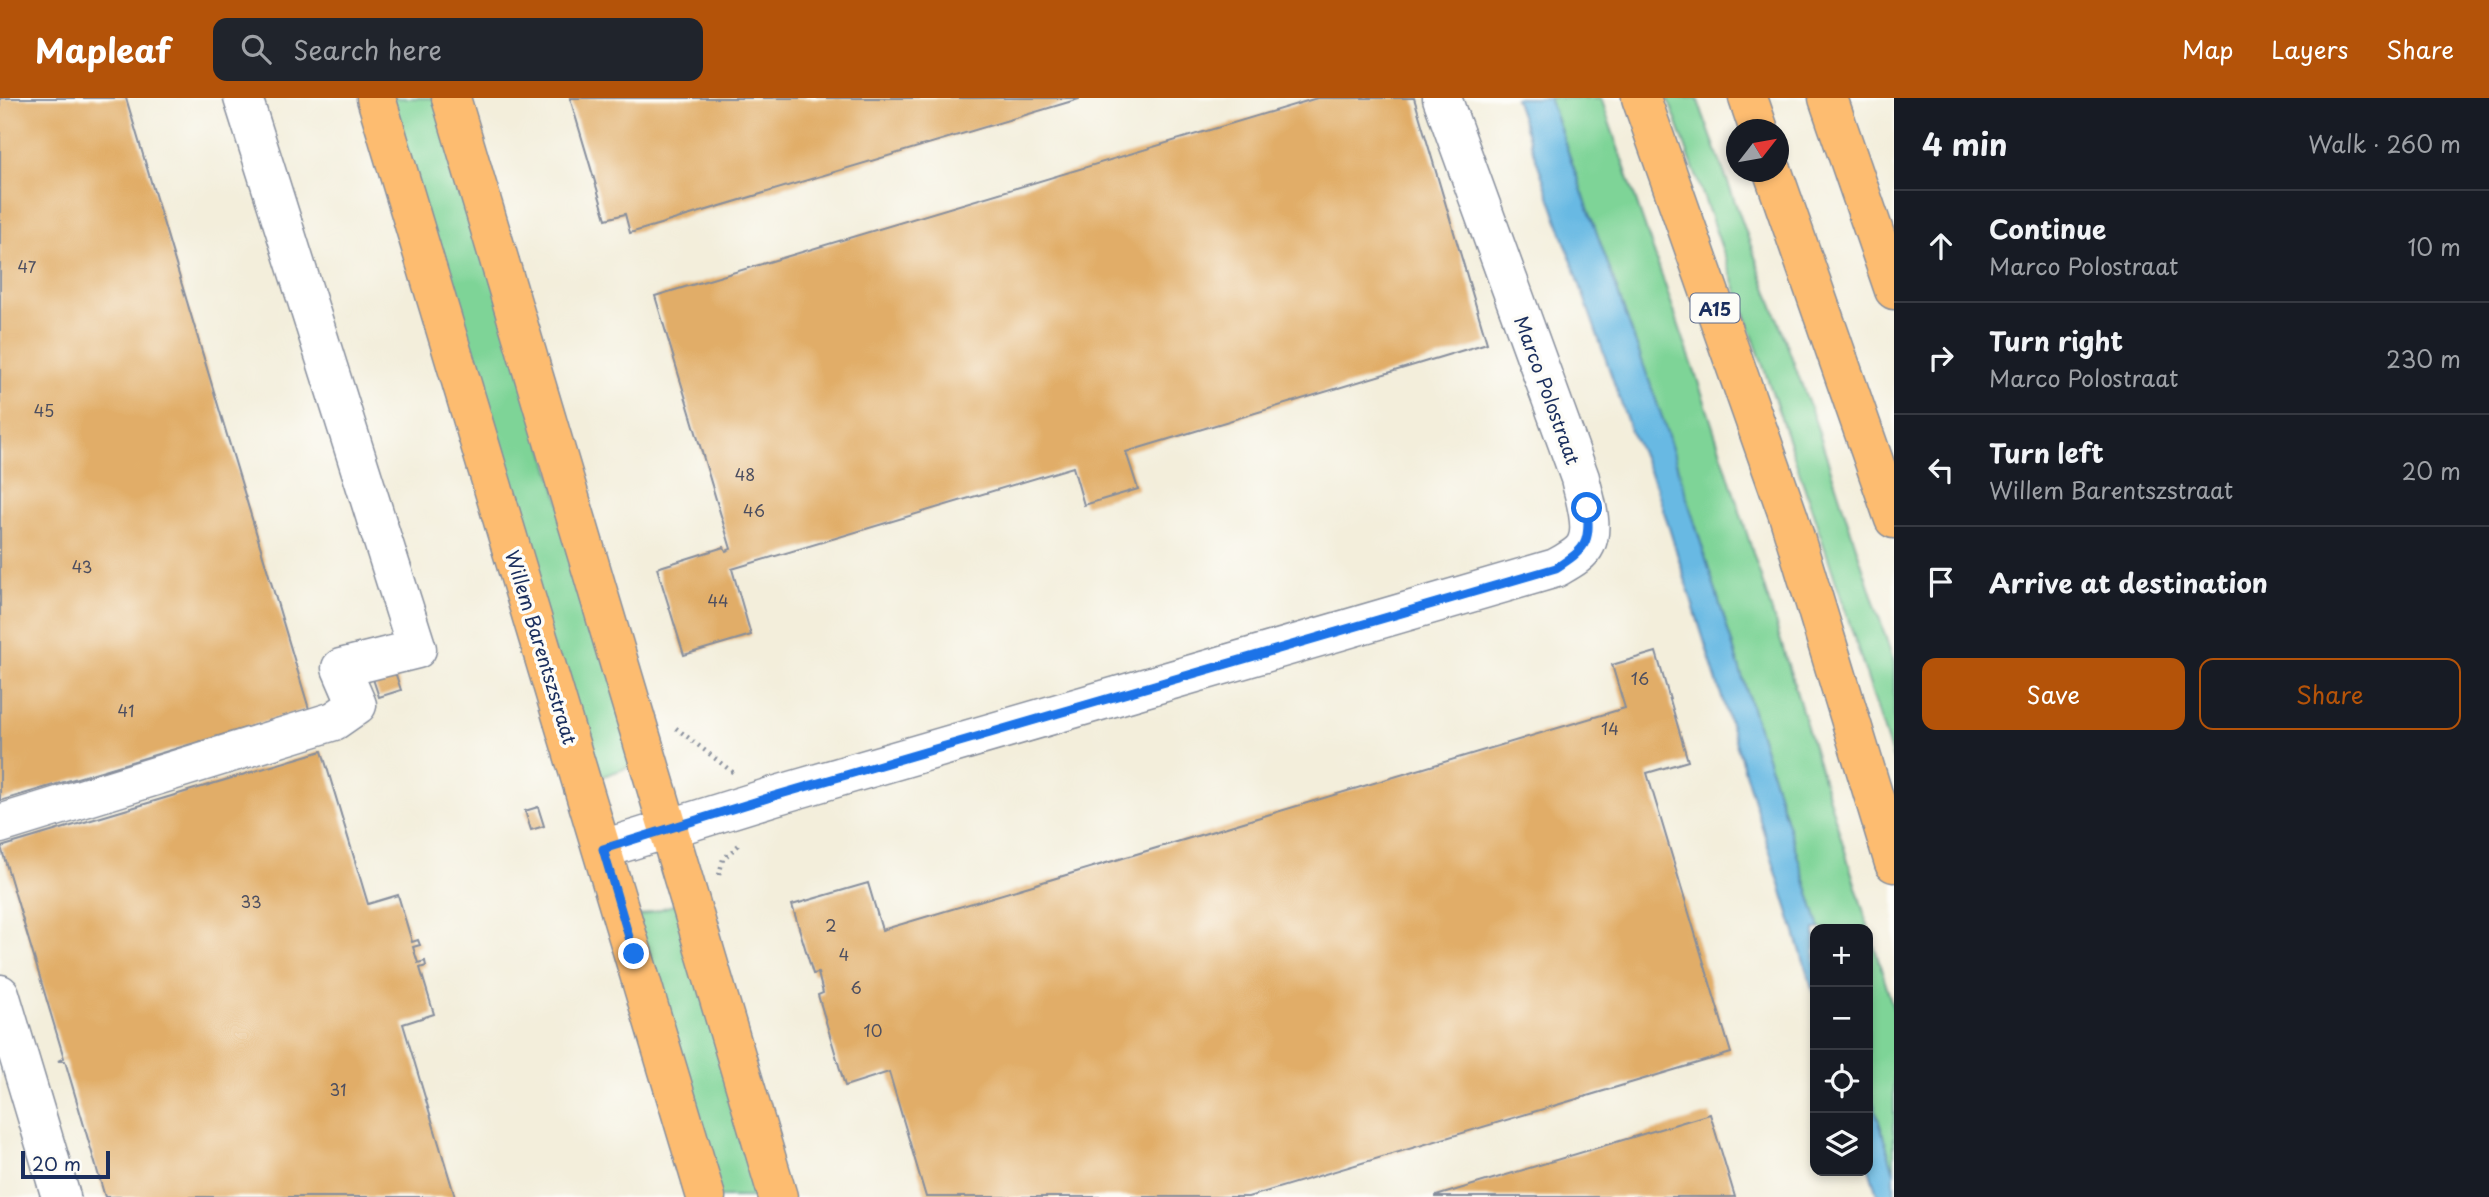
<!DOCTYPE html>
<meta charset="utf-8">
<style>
:root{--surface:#171b24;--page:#20242c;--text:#f1f3f6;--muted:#9ea1a6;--line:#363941;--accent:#b45309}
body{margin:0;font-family:"Playpen Sans",sans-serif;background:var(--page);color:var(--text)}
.controls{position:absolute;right:21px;bottom:21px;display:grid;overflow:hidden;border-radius:14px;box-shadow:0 4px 10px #0003}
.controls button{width:63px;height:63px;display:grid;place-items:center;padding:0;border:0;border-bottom:2px solid var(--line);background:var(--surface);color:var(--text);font:35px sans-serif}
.compass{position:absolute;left:1726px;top:21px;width:63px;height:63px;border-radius:50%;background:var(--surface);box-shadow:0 4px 10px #0003;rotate:59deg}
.scale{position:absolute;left:21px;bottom:18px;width:89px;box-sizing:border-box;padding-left:7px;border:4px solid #1b2f5e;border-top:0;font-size:19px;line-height:24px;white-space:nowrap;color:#1b2f5e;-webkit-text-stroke:5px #fdfcf7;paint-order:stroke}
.stop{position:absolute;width:21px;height:21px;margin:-16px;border:5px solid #1a73e8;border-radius:50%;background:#fff}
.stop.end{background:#1a73e8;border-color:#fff;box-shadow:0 2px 7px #0008}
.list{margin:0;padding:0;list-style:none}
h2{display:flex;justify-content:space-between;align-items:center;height:91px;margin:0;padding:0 28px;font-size:30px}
h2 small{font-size:23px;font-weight:400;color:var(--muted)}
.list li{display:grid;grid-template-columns:46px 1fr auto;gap:21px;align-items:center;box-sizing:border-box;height:112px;padding:0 28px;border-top:2px solid var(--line)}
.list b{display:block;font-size:26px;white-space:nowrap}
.list p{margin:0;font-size:23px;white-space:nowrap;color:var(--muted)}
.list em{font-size:23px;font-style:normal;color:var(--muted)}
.actions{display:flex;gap:14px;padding:21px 28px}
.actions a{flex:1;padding:16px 0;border:2px solid var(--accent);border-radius:14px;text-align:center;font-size:24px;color:var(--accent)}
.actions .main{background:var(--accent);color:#fff}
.icon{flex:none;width:38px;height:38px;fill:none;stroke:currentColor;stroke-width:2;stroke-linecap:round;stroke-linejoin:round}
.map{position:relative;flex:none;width:1894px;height:1099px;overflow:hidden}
header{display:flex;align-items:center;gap:42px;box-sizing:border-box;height:98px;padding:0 35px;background:var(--accent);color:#fff}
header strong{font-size:33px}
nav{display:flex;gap:38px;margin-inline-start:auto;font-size:24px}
.search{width:490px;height:63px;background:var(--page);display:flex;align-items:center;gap:18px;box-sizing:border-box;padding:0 24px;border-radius:14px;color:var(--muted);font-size:26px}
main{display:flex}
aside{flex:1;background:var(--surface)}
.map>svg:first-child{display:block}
.green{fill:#7ed497;stroke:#4c827a;stroke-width:2}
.water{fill:#68b9e3;stroke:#4274a0;stroke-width:2}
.building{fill:#e1ad67}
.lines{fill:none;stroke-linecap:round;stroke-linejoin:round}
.minor-casing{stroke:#878e9c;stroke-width:41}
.major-casing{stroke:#878e9c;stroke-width:41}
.highway-casing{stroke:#878e9c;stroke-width:41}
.path{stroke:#878e9c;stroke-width:4.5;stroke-dasharray:2 5;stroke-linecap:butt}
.minor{stroke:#fff;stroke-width:38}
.major{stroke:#fdbc6f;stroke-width:38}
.highway{stroke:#fdbc6f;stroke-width:38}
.route{stroke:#1a73e8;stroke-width:9}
.labels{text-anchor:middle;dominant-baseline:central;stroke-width:7;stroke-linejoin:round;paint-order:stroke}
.number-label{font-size:16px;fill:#4c4e60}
.shield{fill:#fdfcf7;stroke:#5f6c8c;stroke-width:2}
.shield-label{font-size:18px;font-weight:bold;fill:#1b2f5e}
.street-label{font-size:19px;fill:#1b2f5e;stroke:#fdfcf7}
</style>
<header>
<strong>Mapleaf</strong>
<div class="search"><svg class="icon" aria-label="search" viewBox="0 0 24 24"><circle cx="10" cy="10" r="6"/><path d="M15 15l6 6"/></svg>Search here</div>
<nav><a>Map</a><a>Layers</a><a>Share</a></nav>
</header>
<main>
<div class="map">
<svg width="1894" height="1099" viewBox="0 0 1894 1099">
<rect width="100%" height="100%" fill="#fdfcf7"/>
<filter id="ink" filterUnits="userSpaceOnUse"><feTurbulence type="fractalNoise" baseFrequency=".0143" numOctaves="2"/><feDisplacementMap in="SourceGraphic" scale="14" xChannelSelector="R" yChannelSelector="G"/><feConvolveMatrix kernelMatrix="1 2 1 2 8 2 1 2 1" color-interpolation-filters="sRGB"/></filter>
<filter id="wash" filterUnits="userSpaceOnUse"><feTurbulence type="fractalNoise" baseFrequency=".00686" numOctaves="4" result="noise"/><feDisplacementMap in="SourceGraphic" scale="28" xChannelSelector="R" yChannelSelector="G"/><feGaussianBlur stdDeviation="1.57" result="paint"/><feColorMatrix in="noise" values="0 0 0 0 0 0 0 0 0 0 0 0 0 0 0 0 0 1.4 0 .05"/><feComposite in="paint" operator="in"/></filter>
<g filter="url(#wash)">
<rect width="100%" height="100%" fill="#f3eedb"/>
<!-- green -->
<path class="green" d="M387 0H439L638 666 592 682Z
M1549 0H1601L1703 298 1771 511 1894 913V1074L1868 987V831H1820L1663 322Z
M1668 0H1697L1815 323 1894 565V664C1824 441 1748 220 1668 0Z
M679 805 768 1099H716L633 820Z"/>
<!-- water -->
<path class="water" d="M1515 0H1549L1663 322 1820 831H1815V899L1656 388 1630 331Z
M1868 987 1894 1074V1099H1878L1868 1067Z"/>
<g id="blocks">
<!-- building -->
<path class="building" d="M0 0H126L309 611 0 703Z
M570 0H1079V1L630 135 625 116 606 121Z
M1317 0H1414L1487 245 1126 354 1138 391 1084 407 1073 369 732 471 751 537 684 557 657 470 724 449 726 453 731 451 655 198Z
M1656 554 1688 663 1647 675 1731 955 1248 1099H926L889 974 845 988 818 897 823 895 818 875 813 876 792 807 868 785 882 832 1625 610 1612 567Z
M395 574 401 592 379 599 373 581Z
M322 653 368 806 398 797 412 844 418 842 420 847 413 849 418 865 425 863 426 868 420 870 434 916 403 926 455 1099H105L65 963H58L64 960 1 749Z
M538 709 544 728 531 732 525 713Z
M1710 1016 1735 1099H1436V1098Z"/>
</g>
</g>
<g filter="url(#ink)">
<use href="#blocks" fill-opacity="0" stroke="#878e9c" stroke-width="2"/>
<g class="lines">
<!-- minor casing -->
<g class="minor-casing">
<path id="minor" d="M0 726 334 623 357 607 341 570 417 551 243 0
M603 751 774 698 1556 470C1566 464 1581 457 1586 446 1595 428 1584 399 1580 380L1442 0
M0 896 61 1099"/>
</g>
<!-- major casing -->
<g class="major-casing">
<path id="major" d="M376 0 706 1099
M451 0 778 1099"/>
</g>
<!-- highway casing -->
<g class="highway-casing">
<path id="highway" d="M1641 0 1789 420 1894 765
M1748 0 1759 32
M1828 0 1894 192
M1773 74 1894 421"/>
</g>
<!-- path -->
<path class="path" d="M676 630 735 676
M719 777 723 761 741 745"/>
<!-- minor -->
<use href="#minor" class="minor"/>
<!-- major -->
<use href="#major" class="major"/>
<!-- highway -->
<use href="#highway" class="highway"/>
</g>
</g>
<g class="lines" filter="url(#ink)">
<!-- route -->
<path class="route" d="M634 856 603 751 774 698 1556 470C1585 451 1591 446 1587 410"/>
</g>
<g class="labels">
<!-- number labels -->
<g class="number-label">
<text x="27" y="168">47</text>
<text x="44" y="312">45</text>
<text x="745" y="376">48</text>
<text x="754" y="412">46</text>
<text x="82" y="468">43</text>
<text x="718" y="502">44</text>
<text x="1640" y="580">16</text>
<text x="126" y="612">41</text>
<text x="1610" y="630">14</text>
<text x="251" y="803">33</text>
<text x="831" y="827">2</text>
<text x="844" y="856">4</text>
<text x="856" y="889">6</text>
<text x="873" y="932">10</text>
<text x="338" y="991">31</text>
</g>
<!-- shield labels -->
<rect class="shield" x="1690.5" y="195.5" width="49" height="29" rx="5"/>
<g class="shield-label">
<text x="1715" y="210">A15</text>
</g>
<!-- street labels -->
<g class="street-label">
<text transform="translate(1548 292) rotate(70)">Marco Polostraat</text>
<text transform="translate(542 549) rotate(73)">Willem Barentszstraat</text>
</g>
</g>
</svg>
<div class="controls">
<button>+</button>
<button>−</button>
<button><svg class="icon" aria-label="locate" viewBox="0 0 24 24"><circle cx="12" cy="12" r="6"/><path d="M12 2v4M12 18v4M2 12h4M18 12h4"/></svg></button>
<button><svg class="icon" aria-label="layers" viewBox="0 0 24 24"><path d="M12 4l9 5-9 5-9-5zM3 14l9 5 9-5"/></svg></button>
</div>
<svg class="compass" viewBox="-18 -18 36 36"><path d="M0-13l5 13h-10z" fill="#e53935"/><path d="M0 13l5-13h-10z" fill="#9ea1a6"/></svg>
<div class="scale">20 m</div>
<div class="stop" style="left:1587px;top:410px"></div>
<div class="stop end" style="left:634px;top:856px"></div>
</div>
<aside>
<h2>4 min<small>Walk · 260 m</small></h2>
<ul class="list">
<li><svg class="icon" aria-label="ahead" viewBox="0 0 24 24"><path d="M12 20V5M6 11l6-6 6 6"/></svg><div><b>Continue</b><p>Marco Polostraat</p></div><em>10 m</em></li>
<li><svg class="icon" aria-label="right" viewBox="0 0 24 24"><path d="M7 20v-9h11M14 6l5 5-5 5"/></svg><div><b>Turn right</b><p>Marco Polostraat</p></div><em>230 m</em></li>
<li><svg class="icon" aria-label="left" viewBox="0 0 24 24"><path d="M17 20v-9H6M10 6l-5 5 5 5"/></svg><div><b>Turn left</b><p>Willem Barentszstraat</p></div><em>20 m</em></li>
<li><svg class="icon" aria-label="arrive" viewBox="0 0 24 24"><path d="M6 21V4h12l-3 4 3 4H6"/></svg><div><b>Arrive at destination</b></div></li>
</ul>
<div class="actions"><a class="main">Save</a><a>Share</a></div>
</aside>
</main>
